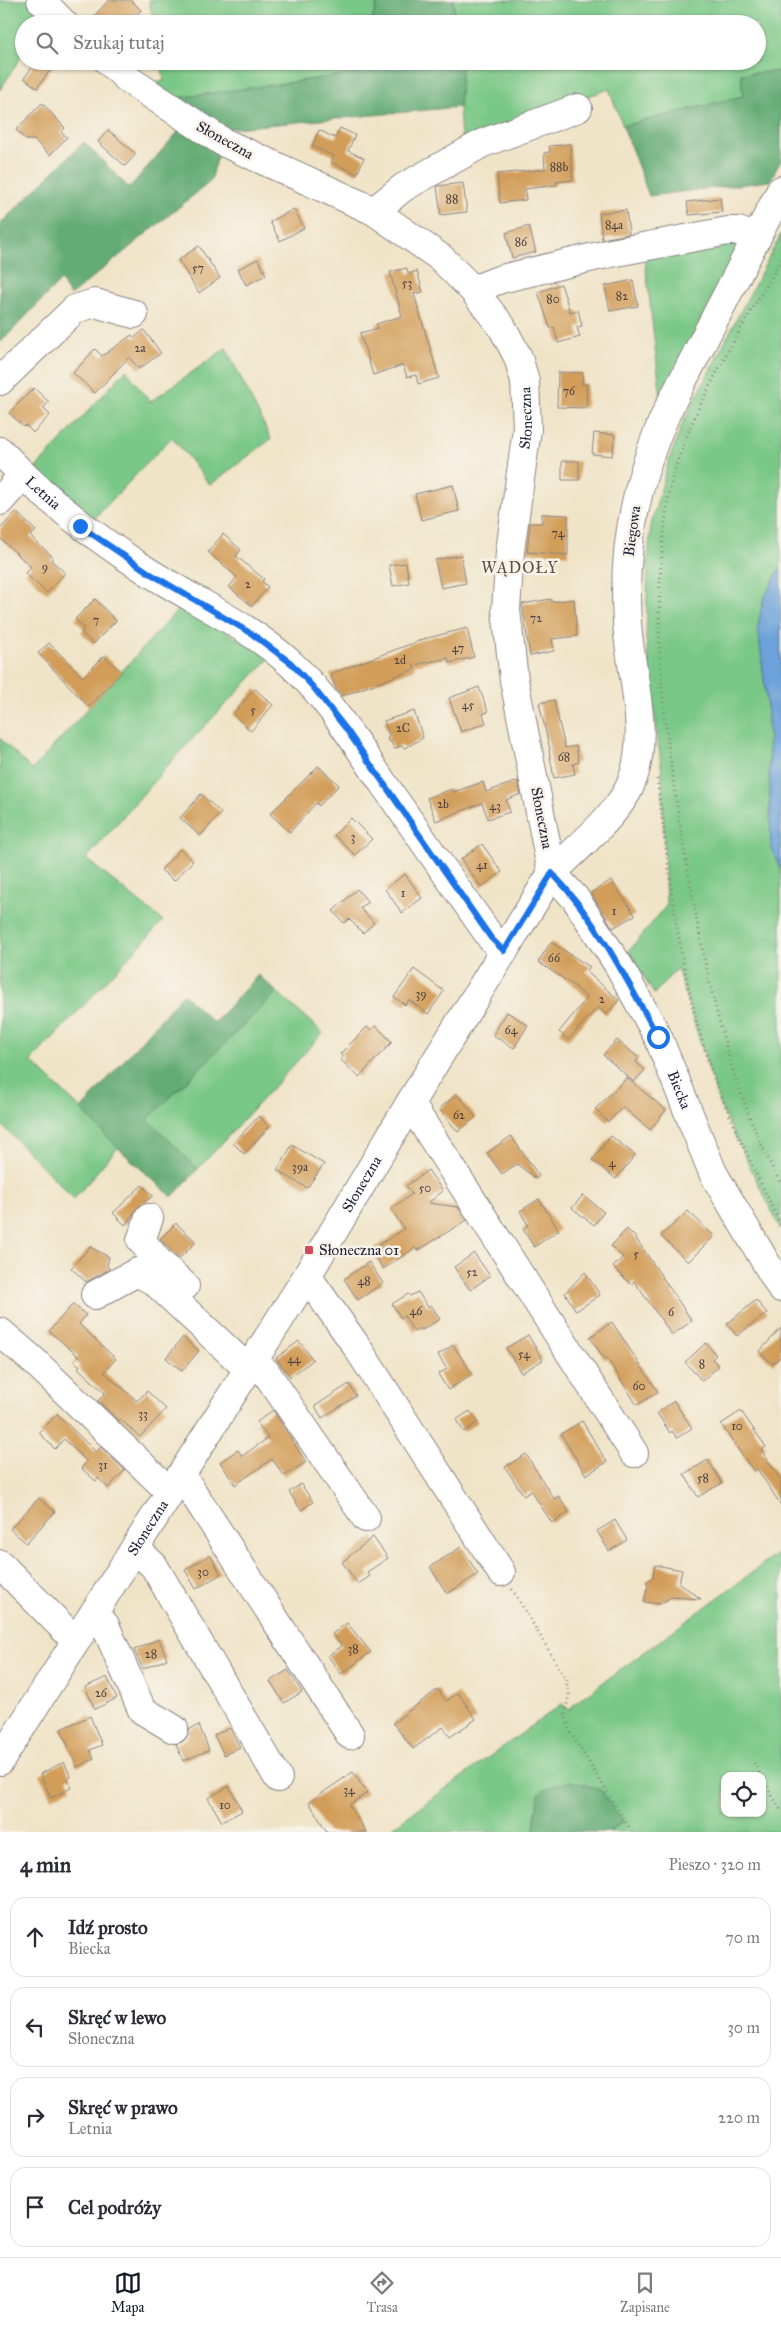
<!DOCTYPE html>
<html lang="pl">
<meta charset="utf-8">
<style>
:root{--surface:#fff;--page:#f7f7f7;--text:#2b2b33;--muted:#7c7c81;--line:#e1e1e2;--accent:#111827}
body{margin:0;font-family:"IM FELL Great Primer",serif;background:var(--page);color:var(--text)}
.controls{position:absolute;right:15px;bottom:15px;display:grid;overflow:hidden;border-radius:10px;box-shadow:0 1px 4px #0004}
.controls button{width:45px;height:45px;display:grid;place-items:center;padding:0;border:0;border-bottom:1px solid var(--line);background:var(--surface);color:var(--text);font:25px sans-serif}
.stop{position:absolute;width:15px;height:15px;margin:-11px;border:4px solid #1a73e8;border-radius:50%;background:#fff}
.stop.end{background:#1a73e8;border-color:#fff;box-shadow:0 1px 5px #0008}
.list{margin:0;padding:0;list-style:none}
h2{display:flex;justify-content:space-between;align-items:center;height:65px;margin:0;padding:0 20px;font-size:21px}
h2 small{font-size:16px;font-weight:400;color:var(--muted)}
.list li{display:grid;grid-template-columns:32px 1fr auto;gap:15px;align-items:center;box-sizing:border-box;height:80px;margin:0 10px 10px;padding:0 10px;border:1px solid var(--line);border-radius:15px}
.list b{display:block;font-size:19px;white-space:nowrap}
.list p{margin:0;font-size:16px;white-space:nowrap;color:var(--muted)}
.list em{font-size:16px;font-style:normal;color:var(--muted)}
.icon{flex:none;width:28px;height:28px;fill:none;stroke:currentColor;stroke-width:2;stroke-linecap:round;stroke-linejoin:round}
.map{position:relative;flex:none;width:781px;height:1832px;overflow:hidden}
.search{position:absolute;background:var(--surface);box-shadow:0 1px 4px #0004;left:15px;right:15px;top:15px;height:55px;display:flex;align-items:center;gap:12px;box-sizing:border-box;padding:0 18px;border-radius:28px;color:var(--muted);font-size:19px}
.sheet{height:425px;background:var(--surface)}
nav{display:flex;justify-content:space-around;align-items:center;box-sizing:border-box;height:70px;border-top:1px solid var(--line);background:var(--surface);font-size:14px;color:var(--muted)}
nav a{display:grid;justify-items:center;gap:2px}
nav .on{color:var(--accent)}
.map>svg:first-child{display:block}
.green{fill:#7ac887;stroke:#4e7561;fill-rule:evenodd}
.forest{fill:#63ac74;stroke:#426758}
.water{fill:#6ca1d9;stroke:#47628a}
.building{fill:#d29d59}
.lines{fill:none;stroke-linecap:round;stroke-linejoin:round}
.minor-casing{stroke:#898382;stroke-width:30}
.path{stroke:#898382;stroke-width:3;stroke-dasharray:1 4;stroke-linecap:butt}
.minor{stroke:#fff;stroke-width:28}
.route{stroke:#1a73e8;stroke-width:6}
.poi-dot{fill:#d1495b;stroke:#f7f3e8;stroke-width:2}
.labels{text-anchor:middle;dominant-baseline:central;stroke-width:5;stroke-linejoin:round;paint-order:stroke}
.number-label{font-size:12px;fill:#4e4142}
.street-label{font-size:15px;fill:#22223b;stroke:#f7f3e8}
.poi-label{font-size:15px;fill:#22223b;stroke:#f7f3e8;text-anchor:start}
.neighbourhood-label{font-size:16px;letter-spacing:1px;fill:#604d46;stroke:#f7f3e8}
</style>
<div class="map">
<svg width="781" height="1832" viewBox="0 0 781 1832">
<rect width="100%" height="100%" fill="#f7f3e8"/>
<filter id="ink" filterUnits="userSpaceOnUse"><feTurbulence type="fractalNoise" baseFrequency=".02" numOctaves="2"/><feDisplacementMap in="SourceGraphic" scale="10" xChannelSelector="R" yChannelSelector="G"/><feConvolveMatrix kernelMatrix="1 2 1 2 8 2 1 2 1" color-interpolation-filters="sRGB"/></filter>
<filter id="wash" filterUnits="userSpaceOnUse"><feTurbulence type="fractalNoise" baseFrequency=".0096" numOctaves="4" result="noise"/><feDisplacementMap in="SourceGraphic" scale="20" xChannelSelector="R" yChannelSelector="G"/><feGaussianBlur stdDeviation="1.12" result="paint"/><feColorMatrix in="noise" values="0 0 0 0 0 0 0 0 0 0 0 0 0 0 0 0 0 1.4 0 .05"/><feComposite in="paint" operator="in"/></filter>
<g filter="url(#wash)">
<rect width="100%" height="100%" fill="#f0e4c8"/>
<!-- green -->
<path class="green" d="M0 0H29L45 18 41 24H24V52L0 90Z
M149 0H378L371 24H154Z
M453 0H781V71L741 74 743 96 623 126 609 89 461 139 459 107 462 61H757V24H456Z
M161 61H362L359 73 170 99 153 83 164 81Z
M740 232 737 250 661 399 644 252Z
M781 234V568L777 573 763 601 758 626 768 714 771 848 781 870V1230L720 1106 677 968 654 994 629 951 666 906 662 774 646 639 648 557 651 525 668 463 683 422Z
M226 348 271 439 210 485 172 437 89 524 32 472 126 370 150 402Z
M182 605 270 658 177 755 86 859 163 921 31 1061 81 1109 118 1147 74 1199 2 1125 0 1126V738L32 770Z
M277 992 323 1033 198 1169 148 1119Z
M781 1551V1832H608L612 1830 591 1788 585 1783 536 1810 534 1832H386L562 1704 570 1710 574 1704ZM725 1776H762V1813H725Z"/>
<!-- forest -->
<path class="forest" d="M378 0H453L456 24H371Z
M362 61H462L459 107 224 129 170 99 358 73Z
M781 71V160L770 181 649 196 623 126 743 96 741 74Z
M183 126 219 148 211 181 70 296 61 280 0 343V224L84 142 129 188Z
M258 975 277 992 148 1119 198 1169 172 1197 118 1148 81 1109 183 994 214 1023Z
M571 1781 601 1790 623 1822 608 1832H534L539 1794 545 1789Z"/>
<!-- water -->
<path class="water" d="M781 568V870L771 848 768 714 758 626 763 601 777 573Z"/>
<g id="blocks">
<!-- building -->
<path class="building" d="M109 0H131L141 10 128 24H105L95 15Z
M37 61H57L37 88 24 78Z
M42 103 65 128 61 132 67 137 50 155 34 140H26L16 130Z
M340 128 355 135 348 151 364 158 357 174 331 162 334 156 312 146 319 130 335 138Z
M108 130 136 154 125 166 98 142Z
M570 144 573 180 556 182 557 185 525 189 526 200 500 203 497 174 545 169 544 153 550 152 549 146Z
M463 183 467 212 441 215 437 186Z
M720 198 722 212 689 215 687 202Z
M294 209 304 228 280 241 270 222Z
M626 210 629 234 602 239 599 213Z
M529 226 536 252 512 258 506 233Z
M199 246 220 278 199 293 178 260Z
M258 259 266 275 246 285 238 269Z
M407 268 408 274 417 271 423 292 414 294 439 378 418 384 416 375 407 377 403 365 373 375 360 333 378 328 376 324 402 316 390 272Z
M633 280 638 306 610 311 605 286Z
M561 284 570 312 578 310 582 326 577 327 580 337 558 343 554 327 550 328 538 292Z
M144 330 161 353 139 369 129 357 95 393 73 373 95 349 102 356 132 335 134 338Z
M558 372 583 373 582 384H587L586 408 557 407Z
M34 388 49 402 43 408 50 415 33 433 26 425 24 427 9 413Z
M594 433 615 435 612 456 592 454Z
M562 461H579V480H562Z
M453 485 459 511 421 520 415 494Z
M16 512 36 531 30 536 53 557 51 560 65 573 47 593 25 573 31 567 0 538V529Z
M542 514 568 515V555L527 552 530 523H542Z
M223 534 241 550 236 556 264 579 262 581 268 587 252 606 229 587 237 577 208 552Z
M461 555 466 583 441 588 435 560Z
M406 563 409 583 393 586 389 565Z
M95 599 116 621 93 644 81 632 84 629 75 619Z
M551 599V602L574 599 577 636 552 639 554 651 530 656 522 604Z
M467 628 474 657 449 663 448 658 414 665 415 669 342 696 336 689 330 674 424 639Z
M49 643 83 677 104 656 122 672 89 707 38 653Z
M479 687 488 712 483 714 486 723 461 732 449 698Z
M255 689 273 705 251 731 233 714Z
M554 700 565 748 576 746 579 762 573 764 575 774 554 778 549 751 550 750 539 703Z
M414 711 423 738 405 748 401 746 394 749 391 742 387 740 389 735 384 721Z
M318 766 339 785 319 806 316 803 290 832 270 814Z
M518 781 521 794 506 800 510 812 488 819 482 803 436 821 427 798 452 789 453 792 483 782 486 792Z
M201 794 221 813 200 836 180 818Z
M351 818 372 839 355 855 334 835Z
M482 844 502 872 481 887 461 859Z
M180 849 193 861 174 881 161 870Z
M405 874 422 898 402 913 385 889Z
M611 880 635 915 613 928 591 893Z
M357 889 368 902 360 908 374 923 363 933 349 919 344 923 333 911Z
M551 942 590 967 586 971 619 1000 606 1015 598 1007 568 1040 559 1032 587 998 573 985 538 962Z
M414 969 444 991 428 1014 409 1000 405 1005 394 997Z
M507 1012 528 1025 514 1048 493 1035Z
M376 1026 392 1042 359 1077 341 1060 343 1056 340 1054 367 1027 371 1030Z
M617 1040 639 1058 636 1062 645 1070 634 1082 603 1055Z
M627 1078 666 1110 650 1130 623 1107 608 1122 595 1109Z
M457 1094 476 1117 458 1132 439 1109Z
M259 1116 269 1127 244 1154 233 1143Z
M511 1136 539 1176 536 1179 517 1164 502 1174 487 1153Z
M611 1136 635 1155 616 1179 592 1160Z
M292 1145 324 1164 307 1188 277 1170Z
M428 1170 443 1191 428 1203 458 1207 467 1220 417 1251 415 1248 383 1269 371 1250 404 1229 391 1209 412 1194 406 1186Z
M142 1185 153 1196 139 1206 125 1225 113 1213Z
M583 1195 604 1212 594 1225 572 1208Z
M539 1199 559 1230 534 1247 523 1229 528 1225 520 1211Z
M688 1211 714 1236 688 1262 661 1236Z
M176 1223 196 1242 179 1259 160 1239Z
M627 1229 635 1237 692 1321 672 1335 634 1281 631 1285 613 1267 623 1257 611 1246Z
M90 1247 109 1257 107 1266 110 1269 86 1282 71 1268Z
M474 1253 490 1276 470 1290 454 1267Z
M369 1262 383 1283 358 1300 344 1279Z
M585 1272 600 1295 576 1311 565 1293Z
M418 1292 428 1307 431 1305 440 1319 422 1330 420 1328 414 1332 404 1316 401 1318 392 1304 408 1294 410 1296Z
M756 1300 767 1313 737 1336 727 1324Z
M73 1304 86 1315 79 1324 116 1359 104 1372 137 1401 147 1391 166 1409 140 1437 120 1419 119 1421 98 1401 105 1393 78 1368 80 1366 74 1361 78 1356 49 1331Z
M612 1322 658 1392 637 1405 607 1358 605 1360 590 1337Z
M781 1328V1356L773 1364 759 1352Z
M528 1335 543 1360 521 1373 506 1348Z
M183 1337 199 1351 182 1371 166 1358Z
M299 1341 313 1360 290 1377 276 1358Z
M706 1343 716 1355 712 1359 719 1366 702 1381 685 1362Z
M453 1345 472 1374 448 1390 438 1374 447 1369 438 1355Z
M349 1384 356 1396 322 1418 315 1406Z
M674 1401 692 1428 677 1438 672 1431 670 1433 657 1413Z
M273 1410 306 1462 284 1476 272 1459 235 1485 220 1462 238 1450 242 1456 268 1438 257 1422Z
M470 1411 478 1422 464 1432 456 1420Z
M741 1411 766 1447 761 1450 781 1480V1505L757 1469 754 1472 721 1424Z
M57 1414 96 1452 101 1447 125 1470 108 1488 98 1478 96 1481 81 1468 87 1462 64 1439 55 1449 39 1433Z
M582 1421 607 1462 586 1475 561 1434Z
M526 1454 554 1499 559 1496 569 1512 552 1523 531 1491 524 1496 505 1467Z
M708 1460 722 1483 698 1497 684 1474Z
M301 1484 313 1502 301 1510 289 1492Z
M39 1498 55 1512 26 1543 10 1529Z
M615 1520 627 1540 609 1551 597 1531Z
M373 1537 388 1558 367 1572 370 1576 358 1584 342 1562Z
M461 1547 478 1574 447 1594 430 1567Z
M210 1555 221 1574 196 1589 185 1570Z
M655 1565 682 1570 679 1583 701 1599 671 1597 660 1604 644 1602 648 1585 646 1582 653 1577Z
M347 1623 371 1652 341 1674 328 1656 342 1646 332 1634Z
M159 1639 167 1659 143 1669 134 1650Z
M288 1670 302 1692 284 1703 270 1681Z
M107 1677 117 1698 95 1709 85 1687Z
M438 1689 446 1701 458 1693 476 1719 450 1737 443 1727 413 1749 393 1723Z
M90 1716 102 1745 90 1750 94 1759 77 1767 61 1729Z
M199 1725 209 1750 183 1761 176 1744 182 1742 187 1737 190 1729Z
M230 1728 240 1747 224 1755 214 1735Z
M64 1762 71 1777 67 1779 71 1788 51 1798 40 1774Z
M353 1772 367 1793 349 1805 366 1832H327L309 1802Z
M229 1786 242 1811 222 1822 208 1798Z"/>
</g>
</g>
<g filter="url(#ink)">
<use href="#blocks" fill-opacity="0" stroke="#898382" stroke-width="1"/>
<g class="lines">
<!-- minor casing -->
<g class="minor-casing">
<g id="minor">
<path d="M41 0 64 24"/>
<path id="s1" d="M781 190 668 409C637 476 622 548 627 622 630 674 652 735 630 786 618 814 575 850 552 873L575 898 619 966 658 1037 713 1173 781 1288"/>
<path d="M374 211 404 187 483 143 578 108"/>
<path d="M473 290 501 279 611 253 728 231H738L757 238"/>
<path d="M0 381 75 309 95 303 134 314"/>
<path id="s2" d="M0 451C45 499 96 539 152 574 198 603 251 627 291 664 328 698 355 742 383 783 419 835 455 886 491 938L504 951"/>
<path d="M0 501 23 475"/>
<path d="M410 1103 634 1453"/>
<path d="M149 1218 141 1240 157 1260 185 1286"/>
<path d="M307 1276 355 1344 501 1572"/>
<path d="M95 1295 137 1272 155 1282 248 1369"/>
<path d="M0 1332 35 1362 170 1492"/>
<path d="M252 1362 265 1371 366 1518"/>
<path d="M180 1477 190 1488 350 1735"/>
<path d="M135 1548 154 1566 278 1778"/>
<path d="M0 1564 76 1641"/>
<path d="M94 1613 105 1625 142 1710 174 1729"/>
<path id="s3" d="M0 1761 307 1276 410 1103 552 873 514 680 506 610 510 551 527 429 525 381 518 357 502 327 473 290 441 258 374 211 223 142 129 80 108 61"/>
</g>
</g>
<!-- path -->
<path class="path" d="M781 259C772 278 760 295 749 314 720 366 689 419 673 476 667 498 665 521 663 544 652 647 667 747 684 849 704 962 725 1082 781 1184
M657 779C669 867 677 958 703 1044 722 1107 753 1166 781 1225
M512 1589 566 1679 569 1694 565 1715 570 1732 632 1832
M754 1763 761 1776
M762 1778 781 1811"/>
<!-- minor -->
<use href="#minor" class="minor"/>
</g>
</g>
<g class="lines" filter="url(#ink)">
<!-- route -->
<path class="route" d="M80 526 151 574 252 634 291 663 313 687 346 729 491 938 504 951 552 873C597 920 627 980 658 1037"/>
</g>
<!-- markers -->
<rect class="poi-dot" x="304" y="1245" width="10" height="10" rx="2.5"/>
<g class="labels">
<!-- number labels -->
<g class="number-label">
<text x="559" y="167">88b</text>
<text x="452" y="199">88</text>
<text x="614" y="225">84a</text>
<text x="521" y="242">86</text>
<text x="198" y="268">57</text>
<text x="407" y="283">53</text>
<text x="622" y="296">82</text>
<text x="553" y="299">80</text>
<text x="140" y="348">2a</text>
<text x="569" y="391">76</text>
<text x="558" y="533">74</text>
<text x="45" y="567">9</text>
<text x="248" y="584">2</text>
<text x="536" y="618">72</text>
<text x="96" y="620">7</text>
<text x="458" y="648">47</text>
<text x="400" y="660">2d</text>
<text x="468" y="705">45</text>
<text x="253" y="710">5</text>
<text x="403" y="728">2C</text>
<text x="564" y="757">68</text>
<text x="443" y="804">2b</text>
<text x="495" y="806">43</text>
<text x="353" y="837">3</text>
<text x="482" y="865">41</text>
<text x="403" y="893">1</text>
<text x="614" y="911">1</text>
<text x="554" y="958">66</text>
<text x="421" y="994">39</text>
<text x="602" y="999">2</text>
<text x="511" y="1030">64</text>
<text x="459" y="1115">62</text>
<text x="612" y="1163">4</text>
<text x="300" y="1167">39a</text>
<text x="425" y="1188">50</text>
<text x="636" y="1254">5</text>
<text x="472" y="1272">52</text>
<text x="364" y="1281">48</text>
<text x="416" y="1311">46</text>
<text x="671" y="1312">6</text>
<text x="524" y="1354">54</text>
<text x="294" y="1359">44</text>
<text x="702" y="1364">8</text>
<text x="639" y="1386">60</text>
<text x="143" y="1414">33</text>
<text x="737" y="1426">10</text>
<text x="103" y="1465">31</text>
<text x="703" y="1478">58</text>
<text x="203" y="1572">30</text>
<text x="353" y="1649">38</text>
<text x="151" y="1654">28</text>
<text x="101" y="1693">26</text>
<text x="349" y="1790">34</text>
<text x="225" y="1805">10</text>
</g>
<!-- street labels -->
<g class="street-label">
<text transform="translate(225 140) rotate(29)">Słoneczna</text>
<text stroke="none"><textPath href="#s3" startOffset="1506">Słoneczna</textPath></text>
<text stroke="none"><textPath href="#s2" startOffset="60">Letnia</textPath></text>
<text transform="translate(632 531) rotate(-82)">Biegowa</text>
<text transform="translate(542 818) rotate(79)">Słoneczna</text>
<text stroke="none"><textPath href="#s1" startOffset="1002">Biecka</textPath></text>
<text stroke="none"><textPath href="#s3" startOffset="681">Słoneczna</textPath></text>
<text stroke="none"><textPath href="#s3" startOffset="276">Słoneczna</textPath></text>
</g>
<!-- poi labels -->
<g class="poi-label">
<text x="319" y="1250">Słoneczna 01</text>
</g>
<!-- neighbourhood labels -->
<g class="neighbourhood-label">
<text x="520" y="567">WĄDOŁY</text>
</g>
</g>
</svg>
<div class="controls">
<button><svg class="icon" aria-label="locate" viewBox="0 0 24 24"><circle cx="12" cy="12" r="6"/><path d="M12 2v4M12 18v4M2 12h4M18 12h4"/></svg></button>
</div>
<div class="stop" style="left:658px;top:1037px"></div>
<div class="stop end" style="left:80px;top:526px"></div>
<div class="search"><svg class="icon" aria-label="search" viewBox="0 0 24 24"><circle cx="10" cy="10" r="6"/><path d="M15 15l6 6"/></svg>Szukaj tutaj</div>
</div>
<section class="sheet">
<h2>4 min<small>Pieszo · 320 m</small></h2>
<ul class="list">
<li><svg class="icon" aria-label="ahead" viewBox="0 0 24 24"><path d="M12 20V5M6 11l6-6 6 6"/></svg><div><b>Idź prosto</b><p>Biecka</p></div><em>70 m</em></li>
<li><svg class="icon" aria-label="left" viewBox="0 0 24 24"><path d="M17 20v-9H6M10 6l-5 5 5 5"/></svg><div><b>Skręć w lewo</b><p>Słoneczna</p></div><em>30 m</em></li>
<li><svg class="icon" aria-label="right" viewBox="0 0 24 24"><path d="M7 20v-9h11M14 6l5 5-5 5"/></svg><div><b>Skręć w prawo</b><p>Letnia</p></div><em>220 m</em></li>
<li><svg class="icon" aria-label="arrive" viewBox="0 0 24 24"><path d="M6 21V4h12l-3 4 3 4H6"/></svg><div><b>Cel podróży</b></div></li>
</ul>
</section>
<nav>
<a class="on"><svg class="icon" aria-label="map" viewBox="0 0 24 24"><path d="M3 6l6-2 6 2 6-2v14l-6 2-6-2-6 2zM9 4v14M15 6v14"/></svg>Mapa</a>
<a><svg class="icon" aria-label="directions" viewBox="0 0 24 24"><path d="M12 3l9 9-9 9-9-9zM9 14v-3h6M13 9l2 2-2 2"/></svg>Trasa</a>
<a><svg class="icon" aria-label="saved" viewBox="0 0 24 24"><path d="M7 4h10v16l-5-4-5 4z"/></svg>Zapisane</a>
</nav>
